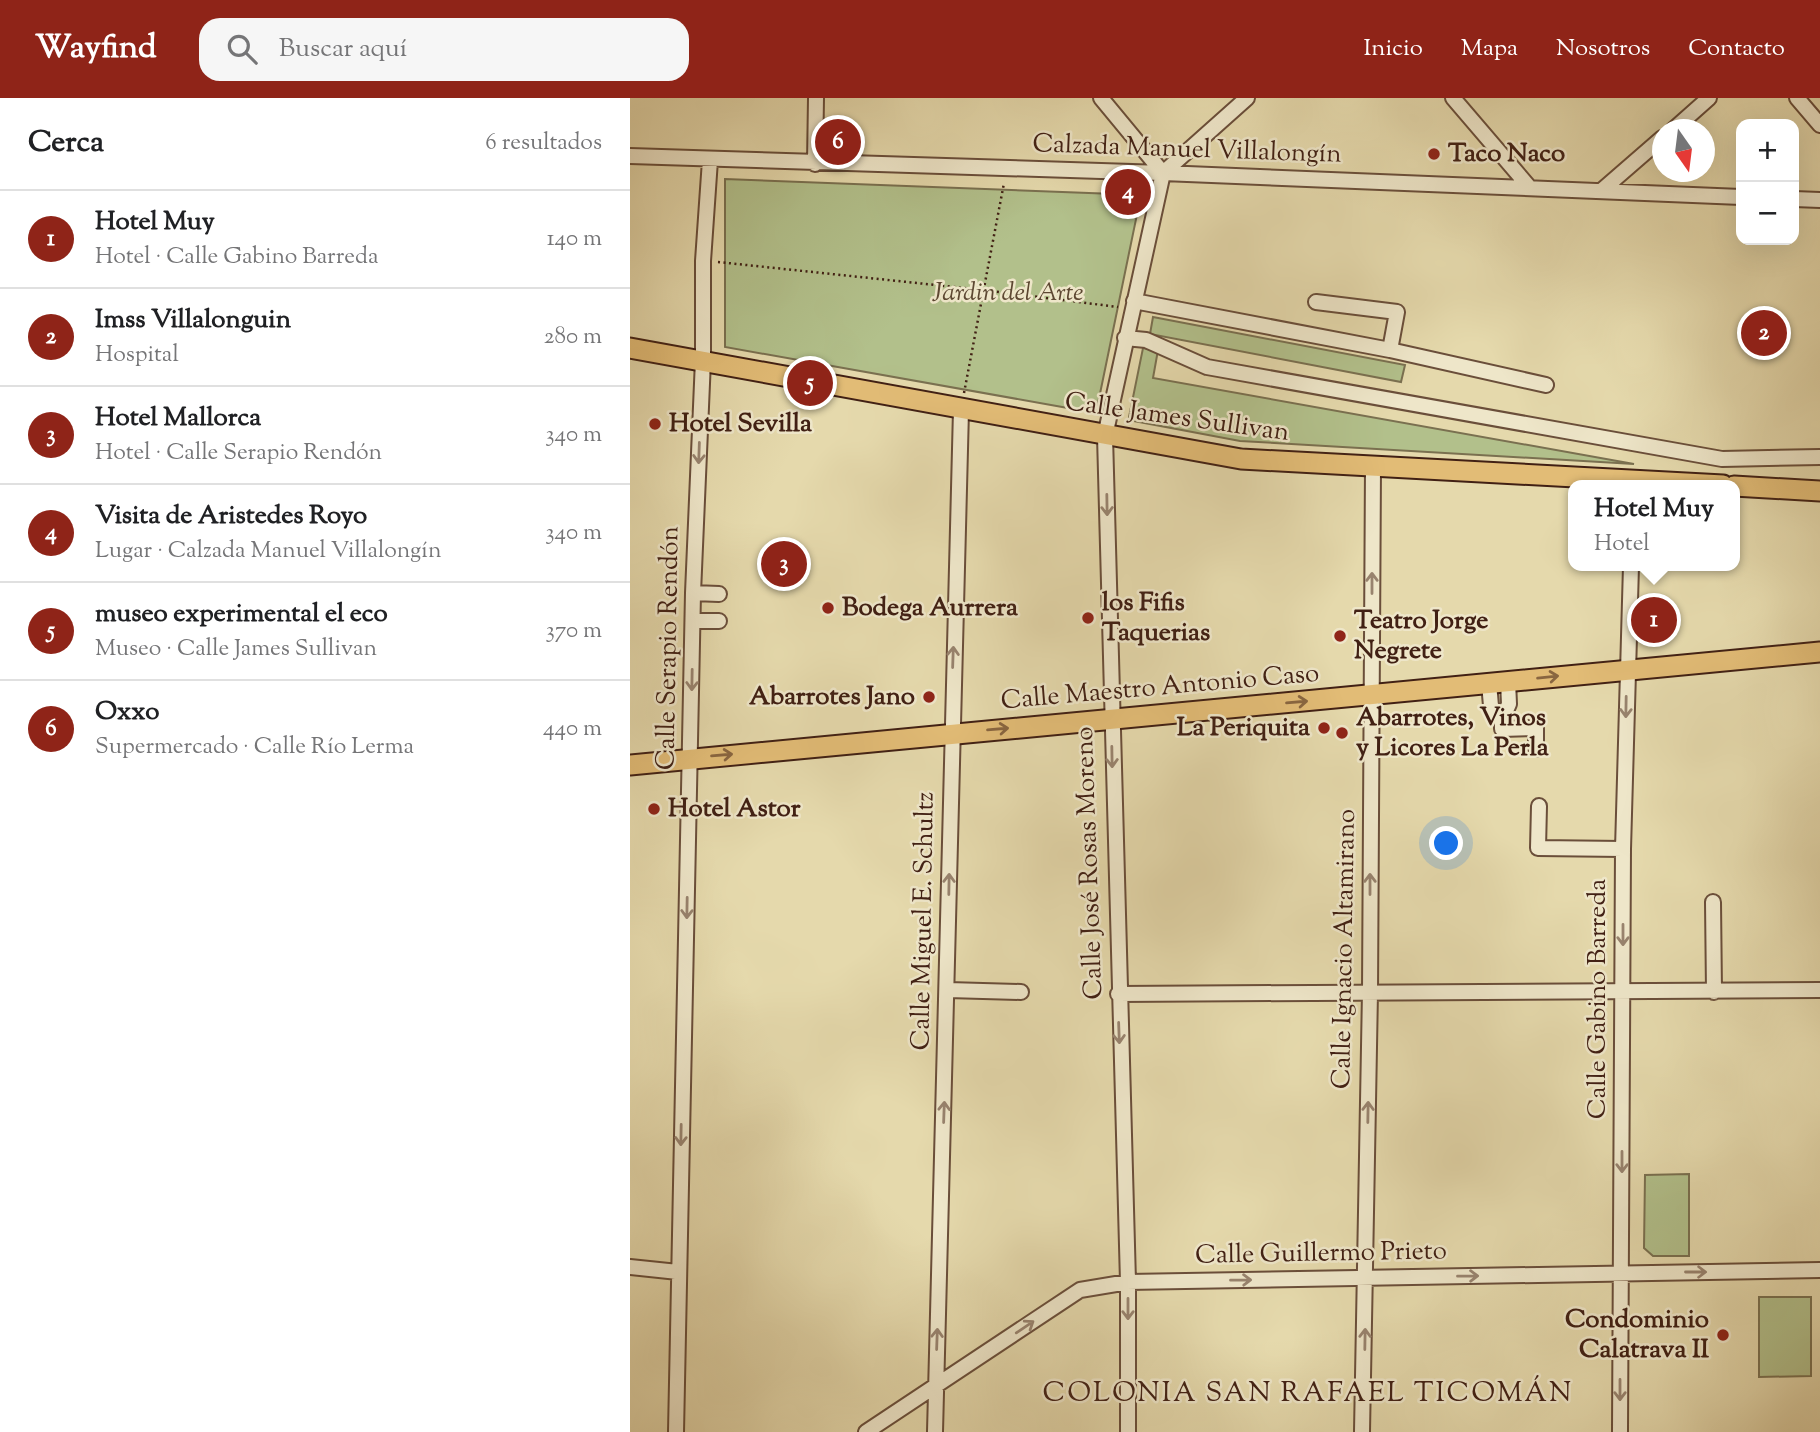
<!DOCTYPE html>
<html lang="es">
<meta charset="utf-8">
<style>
:root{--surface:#fff;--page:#f6f6f6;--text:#202124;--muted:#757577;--line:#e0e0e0;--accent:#8f2418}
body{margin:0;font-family:"Sorts Mill Goudy",serif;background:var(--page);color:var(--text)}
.controls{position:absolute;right:21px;top:21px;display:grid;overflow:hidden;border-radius:14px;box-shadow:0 7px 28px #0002}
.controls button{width:63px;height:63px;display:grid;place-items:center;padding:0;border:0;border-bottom:2px solid var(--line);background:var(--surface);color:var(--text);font:35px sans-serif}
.compass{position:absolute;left:1022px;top:21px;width:63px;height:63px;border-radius:50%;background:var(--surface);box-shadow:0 7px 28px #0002;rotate:166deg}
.you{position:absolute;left:817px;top:746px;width:24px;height:24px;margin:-18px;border:5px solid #fff;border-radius:50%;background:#1a73e8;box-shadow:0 0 0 10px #1a73e833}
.badge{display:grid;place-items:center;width:46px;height:46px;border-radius:50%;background:var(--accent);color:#fff;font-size:23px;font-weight:700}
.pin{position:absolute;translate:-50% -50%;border:4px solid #fff;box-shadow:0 2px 7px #0006}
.popup{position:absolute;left:938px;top:382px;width:172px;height:91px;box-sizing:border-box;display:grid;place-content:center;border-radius:14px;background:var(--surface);filter:drop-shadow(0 2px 5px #0005);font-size:23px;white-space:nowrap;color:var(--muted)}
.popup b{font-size:26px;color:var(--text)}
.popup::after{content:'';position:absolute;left:50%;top:100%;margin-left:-14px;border:14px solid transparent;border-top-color:var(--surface)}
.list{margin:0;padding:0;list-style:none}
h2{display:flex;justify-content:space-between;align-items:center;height:91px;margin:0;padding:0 28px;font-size:30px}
h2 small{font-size:23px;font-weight:400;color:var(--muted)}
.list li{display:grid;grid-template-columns:46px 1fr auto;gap:21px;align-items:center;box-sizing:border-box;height:98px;padding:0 28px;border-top:2px solid var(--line)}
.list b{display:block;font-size:26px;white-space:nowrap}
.list p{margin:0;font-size:23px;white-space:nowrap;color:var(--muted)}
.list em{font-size:23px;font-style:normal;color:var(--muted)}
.icon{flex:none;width:38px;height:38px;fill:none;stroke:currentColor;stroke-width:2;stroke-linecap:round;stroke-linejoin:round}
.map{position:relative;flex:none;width:1190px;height:1334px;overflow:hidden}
header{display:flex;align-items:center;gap:42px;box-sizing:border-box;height:98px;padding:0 35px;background:var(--accent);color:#fff}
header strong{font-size:33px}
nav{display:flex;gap:38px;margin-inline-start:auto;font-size:24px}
.search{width:490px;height:63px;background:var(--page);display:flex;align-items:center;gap:18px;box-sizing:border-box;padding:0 24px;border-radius:21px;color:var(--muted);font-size:26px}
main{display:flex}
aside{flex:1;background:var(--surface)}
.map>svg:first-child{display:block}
.green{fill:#b2c08b;stroke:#7a7050;stroke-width:2}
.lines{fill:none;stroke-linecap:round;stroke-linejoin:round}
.minor-casing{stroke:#6a4e3a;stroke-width:18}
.major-casing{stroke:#412014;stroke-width:23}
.path{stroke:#412014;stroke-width:2.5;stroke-dasharray:2 3.5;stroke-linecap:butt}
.minor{stroke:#eee6c9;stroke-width:14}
.major{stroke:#e2bc76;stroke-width:19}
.oneway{stroke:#98836e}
.oneway2{stroke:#896640}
.poi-dot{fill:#8f2418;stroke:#eee6c9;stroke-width:2.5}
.labels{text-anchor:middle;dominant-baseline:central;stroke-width:5;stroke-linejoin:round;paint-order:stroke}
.street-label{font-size:26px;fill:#412014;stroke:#eee6c9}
.poi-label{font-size:26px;font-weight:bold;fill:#412014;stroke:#eee6c9;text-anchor:start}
.park-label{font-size:26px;font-style:italic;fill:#5d4832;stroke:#eee6c9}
.neighbourhood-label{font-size:28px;letter-spacing:2px;fill:#412014;stroke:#eee6c9}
</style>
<header>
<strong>Wayfind</strong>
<div class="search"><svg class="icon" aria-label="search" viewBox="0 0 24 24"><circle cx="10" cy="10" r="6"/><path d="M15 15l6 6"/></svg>Buscar aquí</div>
<nav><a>Inicio</a><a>Mapa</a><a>Nosotros</a><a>Contacto</a></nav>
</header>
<main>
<aside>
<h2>Cerca<small>6 resultados</small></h2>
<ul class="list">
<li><span class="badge">1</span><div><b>Hotel Muy</b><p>Hotel · Calle Gabino Barreda</p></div><em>140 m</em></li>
<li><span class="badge">2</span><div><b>Imss Villalonguin</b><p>Hospital</p></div><em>280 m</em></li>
<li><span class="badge">3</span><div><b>Hotel Mallorca</b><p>Hotel · Calle Serapio Rendón</p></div><em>340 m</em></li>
<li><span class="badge">4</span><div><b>Visita de Aristedes Royo</b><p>Lugar · Calzada Manuel Villalongín</p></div><em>340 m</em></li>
<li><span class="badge">5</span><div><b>museo experimental el eco</b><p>Museo · Calle James Sullivan</p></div><em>370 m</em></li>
<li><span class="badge">6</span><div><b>Oxxo</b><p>Supermercado · Calle Río Lerma</p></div><em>440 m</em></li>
</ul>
</aside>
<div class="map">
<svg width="1190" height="1334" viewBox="0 0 1190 1334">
<rect width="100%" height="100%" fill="#e5d9ac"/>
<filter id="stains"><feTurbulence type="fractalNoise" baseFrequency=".00286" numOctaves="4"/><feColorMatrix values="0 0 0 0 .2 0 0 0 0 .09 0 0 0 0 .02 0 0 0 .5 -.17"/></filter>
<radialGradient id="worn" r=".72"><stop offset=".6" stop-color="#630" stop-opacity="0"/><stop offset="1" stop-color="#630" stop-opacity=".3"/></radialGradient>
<!-- green -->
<path class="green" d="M95 81 511 97 466 315 95 249Z
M523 219 775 267 771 284 520 236Z
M513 250 528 252 523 280 1004 366 610 343 504 323 499 319Z
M1059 1076V1158H1023L1014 1150 1015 1077Z
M1129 1199H1181V1278L1129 1279Z"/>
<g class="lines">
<!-- minor casing -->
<g class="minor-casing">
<path id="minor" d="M471 0 533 75
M823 0 900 90
M1167 0 1190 27
M1043 32 1079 0
M0 58 533 75 1111 99
M185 66 186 0
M533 75 617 0
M971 93 1032 40
M1164 101 1190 102
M504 203 760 252 767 214 686 204
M495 240 516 242 577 269 1092 361 1190 359
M760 252 916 287
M63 495 89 496
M63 523H89
M859 585 861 608 872 622V631L906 630V651
M872 622 879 606 878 583
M909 708 908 750 993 751
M1083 804 1084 894
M318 892 391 894
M488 896 1190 892
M0 1169 48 1174
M46 1334 63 495 73 262V163L80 62
M236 1334 450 1192 498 1184 1190 1172
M305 1334 331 312
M498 1334V1184L475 338 533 75
M732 1334 740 894 743 368
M990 1334 993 751 1001 468"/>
</g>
<!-- major casing -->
<g class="major-casing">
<path id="major" d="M0 250 611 361 1093 387
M1104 388 1190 393
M0 667 1190 554"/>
</g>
<!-- path -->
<path class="path" d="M88 164 353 192 488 209
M334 295 374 85"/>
<!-- minor -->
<use href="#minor" class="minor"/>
<!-- major -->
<use href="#major" class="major"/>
</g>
<!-- one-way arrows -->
<defs><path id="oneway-shaft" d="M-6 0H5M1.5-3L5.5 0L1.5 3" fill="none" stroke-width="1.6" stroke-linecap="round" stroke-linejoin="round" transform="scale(1.75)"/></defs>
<g class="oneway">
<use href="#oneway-shaft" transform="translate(69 355) rotate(92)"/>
<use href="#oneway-shaft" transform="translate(477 407) rotate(89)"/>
<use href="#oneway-shaft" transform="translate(742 485) rotate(-90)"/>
<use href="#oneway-shaft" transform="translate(323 559) rotate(-88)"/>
<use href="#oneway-shaft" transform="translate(62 582) rotate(91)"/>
<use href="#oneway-shaft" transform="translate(996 609) rotate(91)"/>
<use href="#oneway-shaft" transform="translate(482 659) rotate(89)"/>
<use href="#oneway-shaft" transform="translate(319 786) rotate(-89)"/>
<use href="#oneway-shaft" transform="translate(740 786) rotate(-90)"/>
<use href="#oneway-shaft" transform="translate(57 810) rotate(91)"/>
<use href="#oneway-shaft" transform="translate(993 837) rotate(90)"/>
<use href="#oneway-shaft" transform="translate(489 935) rotate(88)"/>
<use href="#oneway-shaft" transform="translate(314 1014) rotate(-88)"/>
<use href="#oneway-shaft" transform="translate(738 1014) rotate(-89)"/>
<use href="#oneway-shaft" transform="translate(51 1037) rotate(91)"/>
<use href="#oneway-shaft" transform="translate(992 1064) rotate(90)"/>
<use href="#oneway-shaft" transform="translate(1066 1174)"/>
<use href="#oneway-shaft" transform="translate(838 1178) rotate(-1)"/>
<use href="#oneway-shaft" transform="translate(611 1182) rotate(-1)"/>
<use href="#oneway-shaft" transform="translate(498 1211) rotate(90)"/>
<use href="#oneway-shaft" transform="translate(395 1229) rotate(-34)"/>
<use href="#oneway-shaft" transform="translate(307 1241) rotate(-88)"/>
<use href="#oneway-shaft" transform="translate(735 1241) rotate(-89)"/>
<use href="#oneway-shaft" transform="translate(990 1292) rotate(90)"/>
</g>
<g class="oneway2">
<use href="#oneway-shaft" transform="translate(918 579) rotate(-6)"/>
<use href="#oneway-shaft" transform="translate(667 604) rotate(-5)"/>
<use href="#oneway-shaft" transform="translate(368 631) rotate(-5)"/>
<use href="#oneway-shaft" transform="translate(92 657) rotate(-5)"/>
</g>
<!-- markers -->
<g class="poi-dot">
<circle cx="804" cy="56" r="7"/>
<circle cx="25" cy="326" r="7"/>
<circle cx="198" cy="510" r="7"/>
<circle cx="458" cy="520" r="7"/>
<circle cx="710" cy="538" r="7"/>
<circle cx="299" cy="599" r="7"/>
<circle cx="694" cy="630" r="7"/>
<circle cx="712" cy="635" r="7"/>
<circle cx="24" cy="711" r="7"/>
<circle cx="1093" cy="1237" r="7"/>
</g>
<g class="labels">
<!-- street labels -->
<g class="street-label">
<text transform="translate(557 52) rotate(2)">Calzada Manuel Villalongín</text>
<text transform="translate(547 320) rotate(8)">Calle James Sullivan</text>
<text transform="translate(39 550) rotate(-89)">Calle Serapio Rendón</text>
<text transform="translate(530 590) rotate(-5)">Calle Maestro Antonio Caso</text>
<text transform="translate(460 765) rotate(-92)">Calle José Rosas Moreno</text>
<text transform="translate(294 823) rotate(-89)">Calle Miguel E. Schultz</text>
<text transform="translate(715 851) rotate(-89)">Calle Ignacio Altamirano</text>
<text transform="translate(968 901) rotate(-90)">Calle Gabino Barreda</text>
<text transform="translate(691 1156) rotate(-1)">Calle Guillermo Prieto</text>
</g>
<!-- poi labels -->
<g class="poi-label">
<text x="818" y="56">Taco Naco</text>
<text x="39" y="326">Hotel Sevilla</text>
<text x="472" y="505">los Fifis<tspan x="472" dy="30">Taquerias</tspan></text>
<text x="212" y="510">Bodega Aurrera</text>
<text x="724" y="523">Teatro Jorge<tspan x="724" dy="30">Negrete</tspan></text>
<text x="285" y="599" text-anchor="end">Abarrotes Jano</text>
<text x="726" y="620">Abarrotes, Vinos<tspan x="726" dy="30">y Licores La Perla</tspan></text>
<text x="680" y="630" text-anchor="end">La Periquita</text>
<text x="38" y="711">Hotel Astor</text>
<text x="1079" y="1222" text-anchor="end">Condominio<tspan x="1079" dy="30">Calatrava II</tspan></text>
</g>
<!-- park labels -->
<g class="park-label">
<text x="378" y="195">Jardin del Arte</text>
</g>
<!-- neighbourhood labels -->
<g class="neighbourhood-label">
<text x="678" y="1296">COLONIA SAN RAFAEL TICOMÁN</text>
</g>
</g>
<rect width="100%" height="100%" filter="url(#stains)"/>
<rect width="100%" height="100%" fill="url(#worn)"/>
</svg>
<div class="controls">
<button>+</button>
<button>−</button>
</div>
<svg class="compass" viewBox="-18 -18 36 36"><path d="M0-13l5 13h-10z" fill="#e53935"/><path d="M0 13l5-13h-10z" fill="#757577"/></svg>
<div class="you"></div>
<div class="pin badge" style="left:1024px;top:522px">1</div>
<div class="popup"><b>Hotel Muy</b>Hotel</div>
<div class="pin badge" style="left:1134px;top:235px">2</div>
<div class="pin badge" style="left:154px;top:466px">3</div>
<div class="pin badge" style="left:498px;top:94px">4</div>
<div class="pin badge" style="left:180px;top:285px">5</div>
<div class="pin badge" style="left:208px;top:44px">6</div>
</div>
</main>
